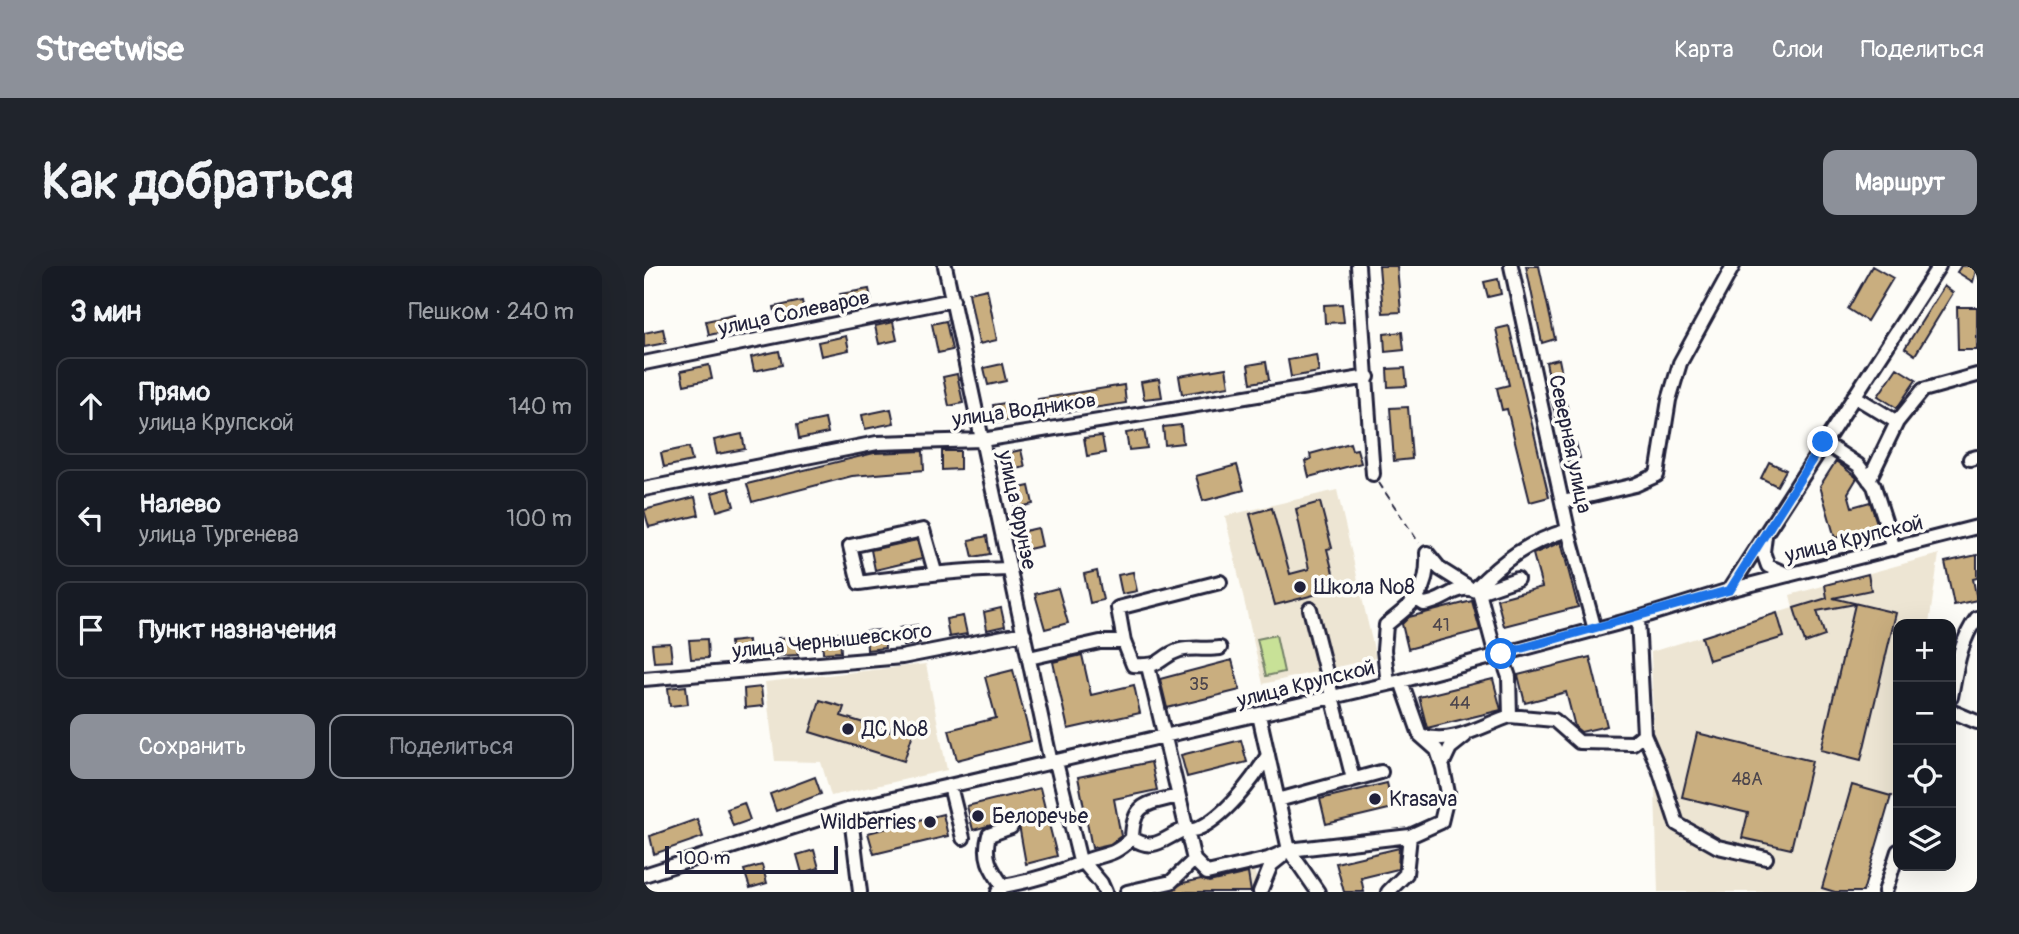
<!DOCTYPE html>
<html lang="ru">
<meta charset="utf-8">
<style>
:root{--surface:#171b24;--page:#20242c;--text:#f1f3f6;--muted:#9ea1a6;--line:#363941;--accent:#8c9099}
body{margin:0;font-family:Pangolin,sans-serif;background:var(--page);color:var(--text)}
.controls{position:absolute;right:21px;bottom:21px;display:grid;overflow:hidden;border-radius:14px;box-shadow:0 7px 28px #0002}
.controls button{width:63px;height:63px;display:grid;place-items:center;padding:0;border:0;border-bottom:2px solid var(--line);background:var(--surface);color:var(--text);font:35px sans-serif}
.scale{position:absolute;left:21px;bottom:18px;width:173px;box-sizing:border-box;padding-left:7px;border:4px solid #22223b;border-top:0;font-size:19px;line-height:24px;white-space:nowrap;color:#22223b;-webkit-text-stroke:5px #fdfcf7;paint-order:stroke}
.stop{position:absolute;width:21px;height:21px;margin:-16px;border:5px solid #1a73e8;border-radius:50%;background:#fff}
.stop.end{background:#1a73e8;border-color:#fff;box-shadow:0 2px 7px #0008}
.list{margin:0;padding:0;list-style:none}
h2{display:flex;justify-content:space-between;align-items:center;height:91px;margin:0;padding:0 28px;font-size:30px}
h2 small{font-size:23px;font-weight:400;color:var(--muted)}
.list li{display:grid;grid-template-columns:46px 1fr auto;gap:21px;align-items:center;box-sizing:border-box;height:98px;margin:0 14px 14px;padding:0 14px;border:2px solid var(--line);border-radius:14px}
.list b{display:block;font-size:26px;white-space:nowrap}
.list p{margin:0;font-size:23px;white-space:nowrap;color:var(--muted)}
.list em{font-size:23px;font-style:normal;color:var(--muted)}
.actions{display:flex;gap:14px;padding:21px 28px}
.actions a{flex:1;padding:16px 0;border:2px solid var(--accent);border-radius:14px;text-align:center;font-size:24px;color:var(--accent)}
.actions .main{background:var(--accent);color:#fff}
.icon{flex:none;width:38px;height:38px;fill:none;stroke:currentColor;stroke-width:2;stroke-linecap:round;stroke-linejoin:round}
.map{position:relative;flex:none;width:1333px;height:626px;overflow:hidden;border-radius:14px}
header{display:flex;align-items:center;gap:42px;box-sizing:border-box;height:98px;padding:0 35px;background:var(--accent);color:#fff}
header strong{font-size:33px}
nav{display:flex;gap:38px;margin-inline-start:auto;font-size:24px}
.intro{display:flex;align-items:center;justify-content:space-between;box-sizing:border-box;height:168px;padding:0 42px}
h1{margin:0;font-size:49px}
.button{padding:18px 32px;border-radius:14px;background:var(--accent);color:#fff;font-size:24px;font-weight:700}
main{display:flex;gap:42px;padding:0 42px}
aside{flex:1;background:var(--surface);border-radius:14px;box-shadow:0 7px 28px #0002}
.map>svg:first-child{display:block}
.built{fill:#ede5d3}
.green{fill:#c8e197;stroke:#758269;stroke-width:2}
.building{fill:#c9ae7f;stroke:#22223b;stroke-width:2}
.lines{fill:none;stroke-linecap:round;stroke-linejoin:round}
.minor-casing{stroke:#22223b;stroke-width:18}
.path{stroke:#22223b;stroke-width:2;stroke-dasharray:7 5;stroke-linecap:butt}
.minor{stroke:#fdfcf7;stroke-width:12}
.route{stroke:#1a73e8;stroke-width:9}
.poi-dot{fill:#22223b;stroke:#fdfcf7;stroke-width:2.5}
.labels{text-anchor:middle;dominant-baseline:central;stroke-width:7;stroke-linejoin:round;paint-order:stroke}
.number-label{font-size:18px;fill:#4c454c}
.street-label{font-size:21px;fill:#22223b;stroke:#fdfcf7}
.poi-label{font-size:21px;fill:#22223b;stroke:#fdfcf7;text-anchor:start}
</style>
<header>
<strong>Streetwise</strong>
<nav><a>Карта</a><a>Слои</a><a>Поделиться</a></nav>
</header>
<div class="intro"><h1>Как добраться</h1><a class="button">Маршрут</a></div>
<main>
<aside>
<h2>3 мин<small>Пешком · 240 m</small></h2>
<ul class="list">
<li><svg class="icon" aria-label="ahead" viewBox="0 0 24 24"><path d="M12 20V5M6 11l6-6 6 6"/></svg><div><b>Прямо</b><p>улица Крупской</p></div><em>140 m</em></li>
<li><svg class="icon" aria-label="left" viewBox="0 0 24 24"><path d="M17 20v-9H6M10 6l-5 5 5 5"/></svg><div><b>Налево</b><p>улица Тургенева</p></div><em>100 m</em></li>
<li><svg class="icon" aria-label="arrive" viewBox="0 0 24 24"><path d="M6 21V4h12l-3 4 3 4H6"/></svg><div><b>Пункт назначения</b></div></li>
</ul>
<div class="actions"><a class="main">Сохранить</a><a>Поделиться</a></div>
</aside>
<div class="map">
<svg width="1333" height="626" viewBox="0 0 1333 626">
<rect width="100%" height="100%" fill="#fdfcf7"/>
<filter id="ink" filterUnits="userSpaceOnUse"><feTurbulence type="fractalNoise" baseFrequency=".0143" numOctaves="2"/><feDisplacementMap in="SourceGraphic" scale="14" xChannelSelector="R" yChannelSelector="G"/><feConvolveMatrix kernelMatrix="1 2 1 2 8 2 1 2 1" color-interpolation-filters="sRGB"/></filter>
<g filter="url(#ink)">
<!-- built -->
<path class="built" d="M693 224 732 392 619 418 581 250Z
M1295 288 1285 358H1254V533L1247 531 1219 626H1014L1007 386 1149 342 1146 329Z
M282 398 303 504 187 530 177 496 131 495 121 416Z
M609 600 616 626H492Z"/>
<!-- green -->
<path class="green" d="M632 369 640 406 622 410 613 373Z"/>
<!-- building -->
<path class="building" d="M735 0H753L757 46 739 47Z
M882 0H895L911 73 898 77Z
M1228 0 1249 12 1223 55 1204 43Z
M1317 0H1333L1329 16 1313 6Z
M854 13 857 28 844 31 840 16Z
M1300 20 1309 27 1271 89 1261 82Z
M225 23 228 37 199 43 196 28Z
M343 23 353 74 335 78 325 27Z
M158 35 161 49 133 55 130 41Z
M698 38 700 56 681 57 680 39Z
M1313 41H1333V84H1314Z
M90 49 93 63 65 69 62 55Z
M302 55 308 84 294 87 288 58Z
M249 56 253 74 235 78 231 60Z
M865 60 905 231 886 236 863 143 858 144 853 122 865 119 852 63Z
M19 63 22 77 0 81V67Z
M758 66 760 84 741 86 740 68Z
M202 70 205 84 177 90 174 76Z
M135 85 138 99 110 105 107 91Z
M672 89 675 106 647 111 644 94Z
M915 93 918 108 905 111 902 96Z
M622 96 625 114 607 117 604 99Z
M358 98 362 115 344 119 340 102Z
M65 99 68 113 40 119 37 105Z
M582 102 585 120 538 128 535 110Z
M761 102 763 120 744 121 743 103Z
M1253 102 1272 114 1253 142 1234 130Z
M313 108 319 137 305 140 299 111Z
M515 113 518 131 500 133 497 116Z
M480 119 482 137 397 150 394 133Z
M921 133 925 148 912 151 908 136Z
M367 136 370 153 352 157 349 139Z
M764 141 768 193 750 195 746 142Z
M247 143 250 157 221 163 218 149Z
M181 153 184 167 155 173 153 159Z
M537 159 539 177 521 179 519 161Z
M500 164 503 182 485 184 482 167Z
M98 168 101 183 73 188 70 174Z
M458 170 461 187 443 190 440 172Z
M706 177 708 184 713 183 717 197 665 211 661 195 667 193 666 188Z
M932 177 936 192 923 195 919 180Z
M45 181 48 195 20 201 17 187Z
M377 184 381 201 363 205 359 188Z
M279 185 280 204 208 210 108 236 103 218 230 187Z
M298 185H316V203L298 204Z
M1192 195 1213 212 1204 227 1208 241 1226 236 1234 260 1191 272 1176 220Z
M1125 196 1142 204 1133 220 1117 212Z
M593 199 600 224 559 235 552 210Z
M385 220 389 238 371 242 367 224Z
M85 222 90 240 73 245 68 227Z
M51 231 55 249 5 261 0 244Z
M676 236 688 282 683 283 693 323 631 339 606 248 628 242 646 308 665 303 652 243Z
M394 262 398 280 380 284 376 266Z
M343 270 346 288 329 291 325 274Z
M273 274 278 293 231 304 227 284Z
M917 276 934 341 860 360 853 333 898 321 889 288Z
M1333 289V312L1329 313 1333 334 1310 339 1301 296Z
M453 305 459 334 446 337 440 308Z
M489 306 493 325 478 328 474 309Z
M1224 308 1227 324 1189 332 1252 347 1217 494 1177 484 1211 338 1173 345 1181 370 1161 377 1150 342 1183 332 1181 319Z
M414 322 424 357 401 363 391 328Z
M828 335 836 364 764 383 758 358 765 351Z
M357 342 361 360 343 364 340 346Z
M1133 347 1140 371 1065 394 1058 371Z
M319 350 323 368 305 371 302 353Z
M273 359 276 377 259 380 255 362Z
M240 364 241 382 223 384 222 365Z
M196 367 197 386 179 387 178 369Z
M152 371 154 389 136 390 134 372Z
M63 373 64 392 47 393 45 374Z
M104 374 105 393 87 394 86 376Z
M26 377 28 395 10 396 8 378Z
M438 389 447 429 490 419 496 447 424 463 409 396Z
M946 391 963 460 937 466 931 461 922 426 881 437 874 409Z
M588 394 596 424 523 442 516 413Z
M369 404 387 475 313 494 305 464 352 452 341 411Z
M849 413 857 444 783 462 775 431Z
M42 420 44 438 26 440 24 422Z
M117 421 119 440 101 442 100 423Z
M176 434 200 441 197 450 246 465 250 455 271 461 260 495 166 466Z
M1053 467 1168 495 1147 583 1098 572 1104 547 1038 531Z
M597 474 603 496 543 511 537 489Z
M507 496 513 524 470 533 477 570 466 578 448 582 434 511Z
M171 511 177 528 132 545 126 528Z
M743 517 749 542 682 558 676 533Z
M1208 519 1247 530 1219 626H1191L1178 622Z
M396 522 413 590 382 598 375 559 369 553 329 564 323 540Z
M100 537 106 554 89 560 83 543Z
M299 548 304 570 230 588 224 567Z
M53 553 59 571 10 588 6 570Z
M755 582 754 603 717 612 720 626H700L692 597Z
M170 584 175 602 158 607 153 589Z
M118 599 123 617 106 622 100 604Z
M604 607 607 626H522L539 617 557 613 565 616Z"/>
<g class="lines">
<!-- minor casing -->
<g class="minor-casing">
<path id="minor" d="M301 0 407 497
M714 0 729 208
M867 0 924 264 951 364
M0 97 309 34
M1210 130 1253 156
M1179 176 1214 199 1230 220 1250 283
M1326 193 1333 191
M1225 214 1253 156 1279 124 1333 109
M0 223 233 177 338 174 724 111
M919 236 991 219 1013 209 1025 134 1036 97 1089 0
M1121 270 1119 286 1124 300 1145 309
M783 287 796 303 823 320
M291 306 279 264 206 280 215 317C265 310 314 304 365 303
M830 324C859 294 884 276 924 264
M1085 324 1295 0
M772 333 780 338C803 336 812 315 835 326
M666 343 709 513
M480 376 489 399C523 401 513 391 536 384 548 381 563 384 576 382
M852 390 835 326 873 313
M385 392 456 376H480L474 342 576 316
M504 400 550 594 563 607 624 593 645 584 766 570 762 608 744 626
M0 413 258 391 380 367
M757 415 776 469 793 484 799 502 804 527 797 556 766 570
M744 418 740 384 742 359C771 336 785 326 783 287
M1307 431C1312 405 1316 374 1333 352
M1307 445 1333 456
M615 449 645 584 674 626
M866 450 910 454 935 476 989 477 1000 468 994 352
M1000 468 1015 503 1033 558 1074 581 1122 592
M780 470C808 479 839 459 866 450L865 411 857 388
M412 496 435 591 457 617 461 626
M798 499 806 482 821 470
M306 520 319 572
M634 534 737 506
M206 543 216 626
M488 572C509 586 518 574 537 565 542 563 548 565 553 563 580 552 609 514 624 489
M0 609 206 543 757 415 994 352 1085 324 1333 261
M359 620C346 602 339 591 345 569L367 561
M354 626 359 620C388 615 413 607 439 596 460 587 469 591 488 572 489 536 503 538 534 530
M483 626 527 616 550 594
M616 626 627 599 637 591
M1241 626 1254 585"/>
</g>
<!-- path -->
<path class="path" d="M735 217 775 277"/>
<!-- minor -->
<use href="#minor" class="minor"/>
</g>
</g>
<g class="lines" filter="url(#ink)">
<!-- route -->
<path class="route" d="M857 388 1086 324 1179 176"/>
</g>
<!-- markers -->
<g class="poi-dot">
<circle cx="656" cy="321" r="7"/>
<circle cx="204" cy="463" r="7"/>
<circle cx="731" cy="533" r="7"/>
<circle cx="334" cy="550" r="7"/>
<circle cx="286" cy="556" r="7"/>
</g>
<g class="labels">
<!-- number labels -->
<g class="number-label">
<text x="797" y="359">41</text>
<text x="555" y="418">35</text>
<text x="816" y="437">44</text>
<text x="1103" y="513">48А</text>
</g>
<!-- street labels -->
<g class="street-label">
<text transform="translate(150 47) rotate(-12)">улица Солеваров</text>
<text transform="translate(380 144) rotate(-8)">улица Водников</text>
<text transform="translate(926 178) rotate(78)">Северная улица</text>
<text transform="translate(373 244) rotate(78)">улица Фрунзе</text>
<text transform="translate(1210 273) rotate(-14)">улица Крупской</text>
<text transform="translate(188 375) rotate(-6)">улица Чернышевского</text>
<text transform="translate(662 418) rotate(-14)">улица Крупской</text>
</g>
<!-- poi labels -->
<g class="poi-label">
<text x="670" y="321">Школа №8</text>
<text x="218" y="463">ДС №8</text>
<text x="745" y="533">Krasava</text>
<text x="348" y="550">Белоречье</text>
<text x="272" y="556" text-anchor="end">Wildberries</text>
</g>
</g>
</svg>
<div class="controls">
<button>+</button>
<button>−</button>
<button><svg class="icon" aria-label="locate" viewBox="0 0 24 24"><circle cx="12" cy="12" r="6"/><path d="M12 2v4M12 18v4M2 12h4M18 12h4"/></svg></button>
<button><svg class="icon" aria-label="layers" viewBox="0 0 24 24"><path d="M12 4l9 5-9 5-9-5zM3 14l9 5 9-5"/></svg></button>
</div>
<div class="scale">100 m</div>
<div class="stop" style="left:857px;top:388px"></div>
<div class="stop end" style="left:1179px;top:176px"></div>
</div>
</main>
